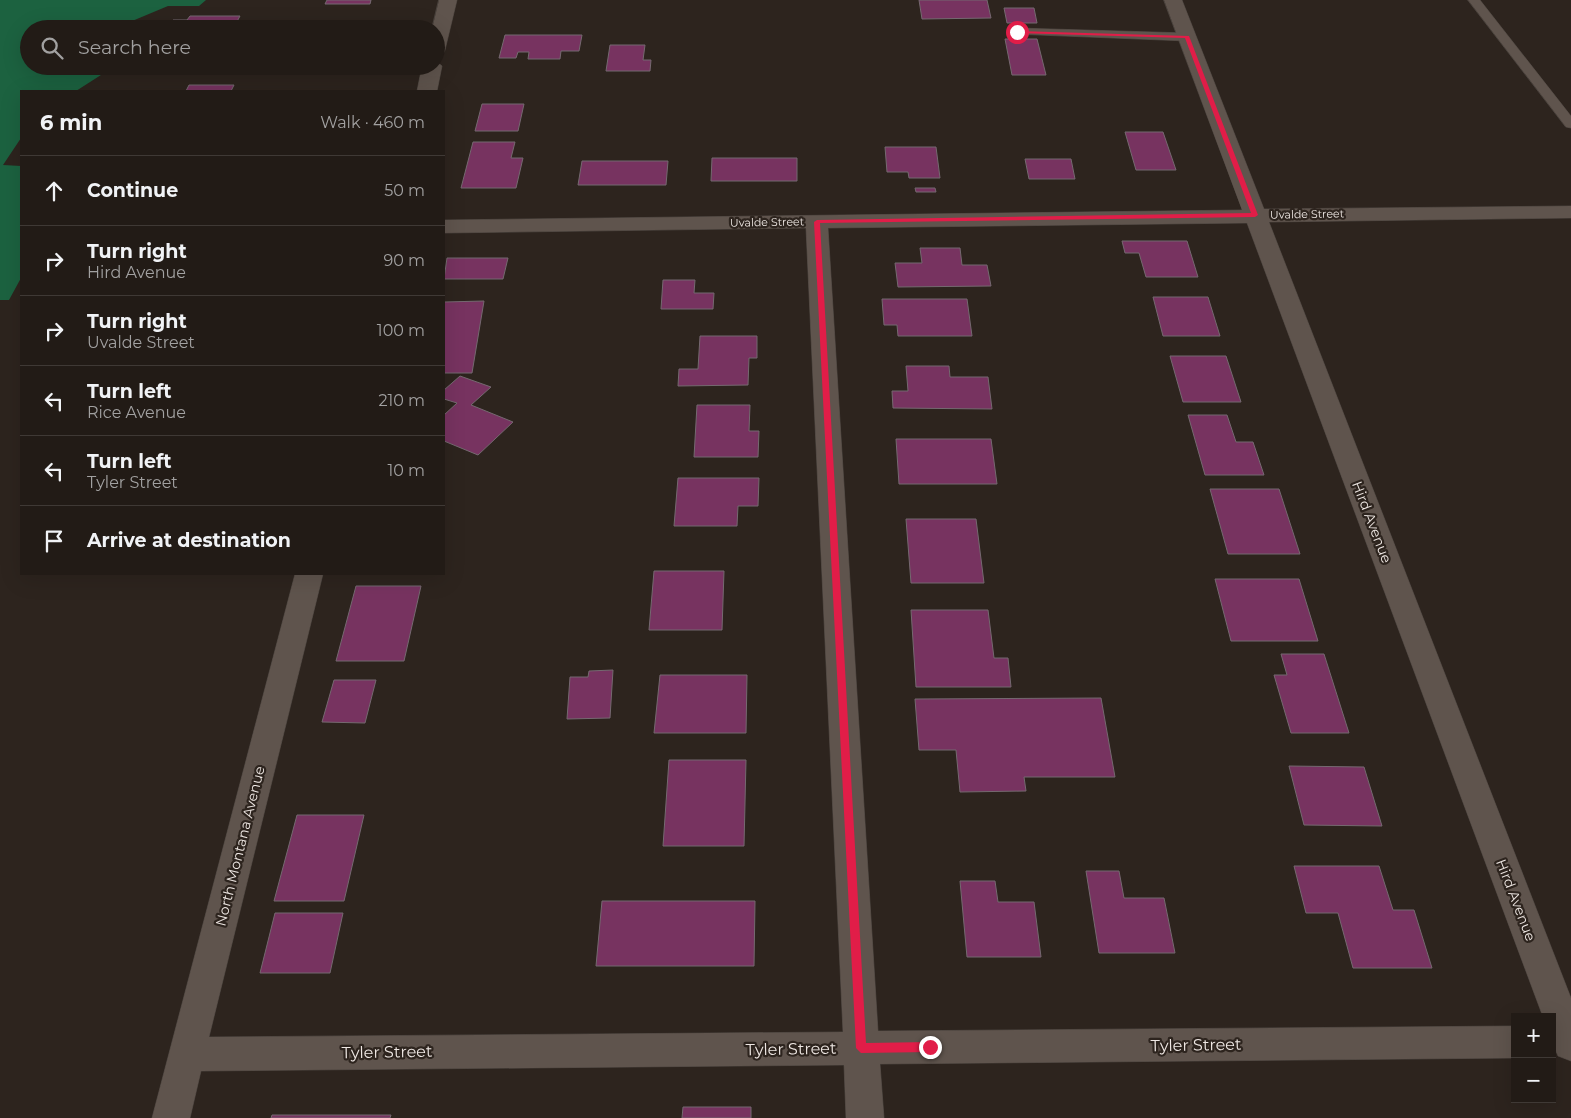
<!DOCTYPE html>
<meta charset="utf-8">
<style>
:root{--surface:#221b16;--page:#2e2823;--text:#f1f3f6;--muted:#a2a1a1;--line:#3f3935}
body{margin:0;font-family:Montserrat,sans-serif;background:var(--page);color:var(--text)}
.controls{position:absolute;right:15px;bottom:15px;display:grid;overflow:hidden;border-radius:0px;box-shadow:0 5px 20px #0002}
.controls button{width:45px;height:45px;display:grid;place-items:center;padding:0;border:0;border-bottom:1px solid var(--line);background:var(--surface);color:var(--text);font:25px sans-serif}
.stop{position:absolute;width:15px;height:15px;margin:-11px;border:4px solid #e11d48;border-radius:50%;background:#fff}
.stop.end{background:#e11d48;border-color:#fff;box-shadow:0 1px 5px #0008}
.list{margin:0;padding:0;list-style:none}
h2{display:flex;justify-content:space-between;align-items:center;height:65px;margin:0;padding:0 20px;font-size:21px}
h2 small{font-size:16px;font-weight:400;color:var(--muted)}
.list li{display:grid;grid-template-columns:32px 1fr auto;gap:15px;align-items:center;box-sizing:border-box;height:70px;padding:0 20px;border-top:1px solid var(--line)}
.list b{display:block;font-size:19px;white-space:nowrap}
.list p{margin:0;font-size:16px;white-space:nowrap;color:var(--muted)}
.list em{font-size:16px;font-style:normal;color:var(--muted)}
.icon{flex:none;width:28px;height:28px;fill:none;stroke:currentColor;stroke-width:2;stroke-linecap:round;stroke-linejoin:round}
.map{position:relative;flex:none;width:1571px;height:1118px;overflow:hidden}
.search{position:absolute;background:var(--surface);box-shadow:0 5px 20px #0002;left:20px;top:20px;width:425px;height:55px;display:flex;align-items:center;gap:12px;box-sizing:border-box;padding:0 18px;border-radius:28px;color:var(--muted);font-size:19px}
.panel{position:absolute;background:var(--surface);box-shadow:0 5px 20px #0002;left:20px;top:90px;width:425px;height:485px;border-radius:0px}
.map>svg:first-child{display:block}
.forest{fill:#1c6240}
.building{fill:#773360;stroke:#756970}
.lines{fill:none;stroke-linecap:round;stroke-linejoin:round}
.service-casing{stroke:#49423d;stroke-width:1}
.minor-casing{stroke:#49423d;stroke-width:1}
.service{fill:#5f544d;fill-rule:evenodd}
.minor{fill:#5f544d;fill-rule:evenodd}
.route{fill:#e11d48}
.labels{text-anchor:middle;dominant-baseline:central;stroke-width:4.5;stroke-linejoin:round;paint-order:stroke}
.far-street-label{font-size:11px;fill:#efe8e4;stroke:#2d241e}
.street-label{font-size:14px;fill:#efe8e4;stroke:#2d241e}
.near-street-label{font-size:16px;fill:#efe8e4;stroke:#2d241e}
</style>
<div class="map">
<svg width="1571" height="1118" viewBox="0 0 1571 1118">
<rect width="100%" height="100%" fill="#2d241e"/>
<!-- forest -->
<path class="forest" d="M0 0H206L199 6H168L113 29H29V66H115L76 91H21V138L3 165 21 166V278L9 300H0Z"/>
<!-- building -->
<path class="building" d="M327 0H371L370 4H325Z
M919 0H987L991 18 922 19Z
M1004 8H1034L1037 23H1007Z
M190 16H240L233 29H168L173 20H187Z
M505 35H582L579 51H561L560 59H528L529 52H518L516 58H499Z
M1005 39H1037L1046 75H1012Z
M610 45H645L643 60H651L650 71H606Z
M189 85H234L231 91H186Z
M482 104H524L518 131H475Z
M1125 132H1163L1176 170H1136Z
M473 142H515L511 158H523L516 188H461Z
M885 147H936L940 178H909L908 172H887Z
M712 158H797V181H711Z
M1025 159H1071L1075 179H1029Z
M582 161H668L666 185H578Z
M915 188H935L936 192H916Z
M1122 241H1187L1198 277H1146L1139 253H1125Z
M920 248H960L962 265H987L991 286 898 287 895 263H922Z
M447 258H508L503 279H444Z
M663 280H695L694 293H714L713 309H661Z
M1153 297H1208L1220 336H1163Z
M882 299H967L972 336H898L897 325H884Z
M484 301 472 373H444V302Z
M700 336H757V358H749L748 385 678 386 679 369H698Z
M1170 356H1226L1241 402H1183Z
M906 366H949L950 377H988L992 409 893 408 892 391H908Z
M460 376 491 387 471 405 513 422 478 455 444 441V415L457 403 444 399V390Z
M697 405H750L749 431H759L758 457H694Z
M1188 415H1227L1236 442H1253L1264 475H1205Z
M896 439H991L997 484H899Z
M678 478H759L758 506H738L737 526H674Z
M1210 489H1279L1300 554H1228Z
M906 519H976L984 583H911Z
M654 571H724L722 630H649Z
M1215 579H1299L1318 641H1231Z
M356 586H421L404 661H336Z
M911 610H988L994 658H1008L1011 687H916Z
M1281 654H1324L1349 733H1291L1274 675H1287Z
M613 670 610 718 567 719 570 677H588L589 671Z
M660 675H747L746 733H654Z
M334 680H376L365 723 322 722Z
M1101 698 1115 777H1024L1026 791 960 792 956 750H919L915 699Z
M669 760H746L744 846H663Z
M1289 766 1364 767 1382 826 1304 825Z
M297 815H364L344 901H274Z
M1294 866H1379L1393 910H1414L1432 968H1353L1338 913H1306Z
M1086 871H1119L1124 898H1164L1175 953H1099Z
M960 881H995L998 902H1034L1041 957H967Z
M602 901H755L754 966H596Z
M275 913H343L330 973H260Z
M683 1107H751V1118H682Z
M272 1115H391L390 1118H271Z"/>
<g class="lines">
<!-- service casing -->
<g class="service-casing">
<path id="service" d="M1468 0H1480L1571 116V128L1566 127Z
M1017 28 1187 33 1193 37 1187 41 1013 34 1011 32 1013 30Z"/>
</g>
<!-- minor casing -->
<g class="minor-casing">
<path id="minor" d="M439 0H457L445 50 443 54 436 56V29H432Z
M1164 0H1182L1264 209 1571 206V218L1269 222 1571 998V1061L1558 1056 1552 1042V1017H1543L1247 223 828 228 878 1031 1515 1026V1058L880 1064 884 1118H846L844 1065 201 1071 190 1118H152L295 574H323L209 1037 843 1032 806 228 444 233V220L1242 210Z
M436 61 442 66 437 91H417L422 66H436Z"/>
</g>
<!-- service -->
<use href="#service" class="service"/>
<!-- minor -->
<use href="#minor" class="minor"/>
</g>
<!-- route -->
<path class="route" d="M1017 31 1189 36 1258 215 1255 217 820 223 866 1043 930 1042 935 1047 930 1052 861 1053 856 1048 814 222 817 220 1251 213 1185 38 1015 33Z"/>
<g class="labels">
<!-- far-street labels -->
<g class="far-street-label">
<text transform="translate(1307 214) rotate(-1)">Uvalde Street</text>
<text transform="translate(767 222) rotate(-1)">Uvalde Street</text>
</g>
<!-- street labels -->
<g class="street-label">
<text transform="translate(1372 522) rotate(69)">Hird Avenue</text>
<text transform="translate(240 846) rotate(-76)">North Montana Avenue</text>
<text transform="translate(1516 900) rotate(69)">Hird Avenue</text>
</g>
<!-- near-street labels -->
<g class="near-street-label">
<text transform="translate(1196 1045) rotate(-1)">Tyler Street</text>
<text transform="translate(791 1049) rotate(-1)">Tyler Street</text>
<text transform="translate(387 1052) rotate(-1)">Tyler Street</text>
</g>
</g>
</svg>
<div class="controls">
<button>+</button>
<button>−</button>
</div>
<div class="stop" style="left:1017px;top:32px"></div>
<div class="stop end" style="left:930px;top:1047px"></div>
<div class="search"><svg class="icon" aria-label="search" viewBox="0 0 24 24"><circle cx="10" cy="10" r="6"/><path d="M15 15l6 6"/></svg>Search here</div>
<section class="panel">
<h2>6 min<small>Walk · 460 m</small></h2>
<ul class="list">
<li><svg class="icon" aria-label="ahead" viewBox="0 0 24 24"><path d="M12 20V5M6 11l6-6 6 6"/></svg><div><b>Continue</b></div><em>50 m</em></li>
<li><svg class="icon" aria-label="right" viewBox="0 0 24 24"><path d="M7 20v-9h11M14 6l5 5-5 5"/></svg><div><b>Turn right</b><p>Hird Avenue</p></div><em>90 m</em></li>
<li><svg class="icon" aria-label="right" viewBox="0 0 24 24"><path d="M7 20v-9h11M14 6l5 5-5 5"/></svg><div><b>Turn right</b><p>Uvalde Street</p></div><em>100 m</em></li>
<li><svg class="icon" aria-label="left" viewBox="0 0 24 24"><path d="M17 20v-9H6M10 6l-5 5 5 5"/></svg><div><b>Turn left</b><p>Rice Avenue</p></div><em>210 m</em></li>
<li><svg class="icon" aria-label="left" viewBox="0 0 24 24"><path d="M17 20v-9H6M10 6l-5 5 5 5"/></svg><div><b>Turn left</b><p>Tyler Street</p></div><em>10 m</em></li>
<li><svg class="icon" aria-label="arrive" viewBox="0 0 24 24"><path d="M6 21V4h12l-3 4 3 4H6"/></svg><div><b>Arrive at destination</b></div></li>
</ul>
</section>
</div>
